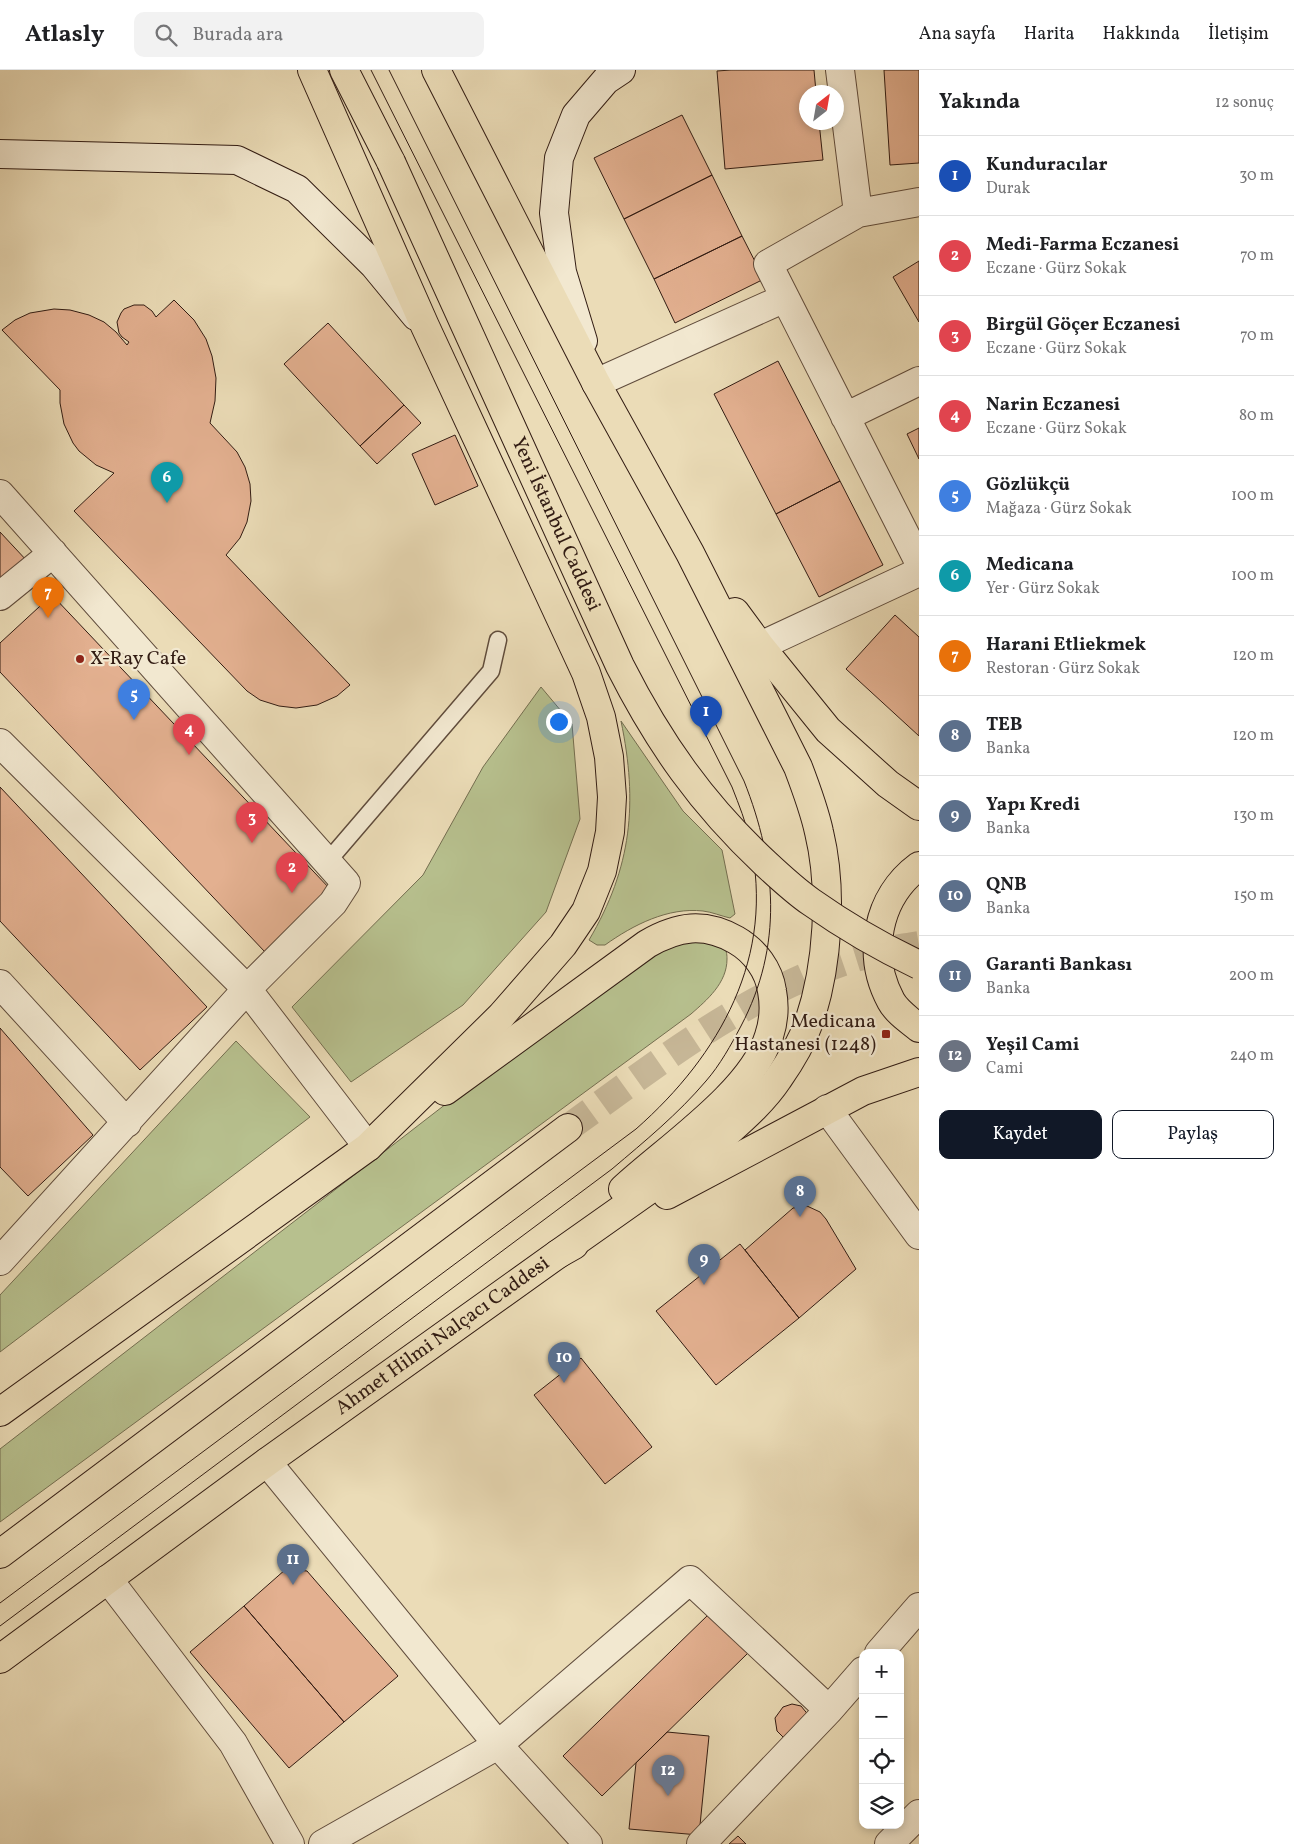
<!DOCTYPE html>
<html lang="tr">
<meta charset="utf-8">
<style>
:root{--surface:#fff;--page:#f2f2f2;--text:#202124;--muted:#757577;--line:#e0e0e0;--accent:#111827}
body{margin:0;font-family:Vollkorn,serif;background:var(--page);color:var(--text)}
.controls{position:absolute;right:15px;bottom:15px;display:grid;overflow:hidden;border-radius:10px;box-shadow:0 2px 8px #0003}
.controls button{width:45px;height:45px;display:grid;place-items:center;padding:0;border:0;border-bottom:1px solid var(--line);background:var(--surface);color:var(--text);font:25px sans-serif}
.compass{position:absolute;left:799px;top:15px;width:45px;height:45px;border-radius:50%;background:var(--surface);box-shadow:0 2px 8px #0003;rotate:31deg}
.you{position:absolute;left:558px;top:651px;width:18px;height:18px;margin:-12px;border:4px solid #fff;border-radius:50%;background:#1a73e8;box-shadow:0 0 0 8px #1a73e833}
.badge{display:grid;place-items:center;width:32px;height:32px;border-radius:50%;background:var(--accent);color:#fff;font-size:16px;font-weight:700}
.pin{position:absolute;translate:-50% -41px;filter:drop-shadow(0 1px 2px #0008)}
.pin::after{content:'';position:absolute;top:26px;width:18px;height:15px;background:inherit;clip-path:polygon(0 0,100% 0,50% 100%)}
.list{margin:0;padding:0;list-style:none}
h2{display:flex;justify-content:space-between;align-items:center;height:65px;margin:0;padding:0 20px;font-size:21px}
h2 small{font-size:16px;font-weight:400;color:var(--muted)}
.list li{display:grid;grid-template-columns:32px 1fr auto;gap:15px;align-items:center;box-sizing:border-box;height:80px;padding:0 20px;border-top:1px solid var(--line)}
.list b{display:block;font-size:19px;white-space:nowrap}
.list p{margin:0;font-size:16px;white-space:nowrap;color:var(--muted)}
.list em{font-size:16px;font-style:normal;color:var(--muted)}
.actions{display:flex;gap:10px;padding:15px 20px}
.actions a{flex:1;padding:11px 0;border:1px solid var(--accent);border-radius:10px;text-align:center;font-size:18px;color:var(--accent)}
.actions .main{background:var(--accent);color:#fff}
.icon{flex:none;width:28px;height:28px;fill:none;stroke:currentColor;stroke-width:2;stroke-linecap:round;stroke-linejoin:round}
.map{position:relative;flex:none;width:919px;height:1774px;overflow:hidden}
header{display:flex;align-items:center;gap:30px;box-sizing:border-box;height:70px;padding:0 25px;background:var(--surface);border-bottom:1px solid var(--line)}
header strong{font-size:24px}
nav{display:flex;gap:28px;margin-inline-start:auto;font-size:18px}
.search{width:350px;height:45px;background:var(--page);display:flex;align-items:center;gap:12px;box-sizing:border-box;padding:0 18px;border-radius:10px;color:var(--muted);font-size:19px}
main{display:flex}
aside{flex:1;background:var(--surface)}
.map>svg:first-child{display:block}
.green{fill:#b7c08e;stroke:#746e50}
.building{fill:#e3b090;stroke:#321c13}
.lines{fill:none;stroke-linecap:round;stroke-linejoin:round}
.primary-tunnel{stroke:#c6b696;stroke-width:28;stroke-dasharray:28 14;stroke-linecap:butt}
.lane-casing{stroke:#604c3c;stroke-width:19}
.street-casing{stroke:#604c3c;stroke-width:30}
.secondary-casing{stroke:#321c13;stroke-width:30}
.primary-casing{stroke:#321c13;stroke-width:30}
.lane{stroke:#f2e8d0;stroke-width:16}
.street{stroke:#f2e8d0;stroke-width:28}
.secondary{stroke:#f2e8d0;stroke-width:28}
.primary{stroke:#ebdcb7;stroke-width:28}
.tram{stroke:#321c13;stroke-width:1}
.primary-bridge-casing{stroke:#321c13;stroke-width:30;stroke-linecap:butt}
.primary-bridge{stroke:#ebdcb7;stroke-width:28}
.poi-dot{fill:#8f2418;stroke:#f2e8d0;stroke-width:2}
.labels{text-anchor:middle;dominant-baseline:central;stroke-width:4.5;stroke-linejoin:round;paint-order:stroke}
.street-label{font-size:20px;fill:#321c13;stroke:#f2e8d0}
.poi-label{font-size:20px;fill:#321c13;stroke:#f2e8d0;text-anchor:start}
</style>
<header>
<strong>Atlasly</strong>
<div class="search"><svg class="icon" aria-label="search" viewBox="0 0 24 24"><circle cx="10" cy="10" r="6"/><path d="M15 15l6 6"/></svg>Burada ara</div>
<nav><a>Ana sayfa</a><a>Harita</a><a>Hakkında</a><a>İletişim</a></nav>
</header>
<main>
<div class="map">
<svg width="919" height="1774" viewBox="0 0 919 1774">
<rect width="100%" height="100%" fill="#ebdcb7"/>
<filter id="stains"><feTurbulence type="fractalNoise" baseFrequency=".004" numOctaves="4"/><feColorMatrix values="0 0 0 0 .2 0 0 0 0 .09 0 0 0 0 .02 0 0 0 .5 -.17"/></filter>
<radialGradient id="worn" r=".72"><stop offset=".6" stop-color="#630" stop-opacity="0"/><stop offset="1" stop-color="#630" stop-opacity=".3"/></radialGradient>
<!-- green -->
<path class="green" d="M541 617 572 654 580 749 546 842 463 935 351 1012 292 937 423 805 483 697Z
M621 651 683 741 722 780 735 844 730 848C721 846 712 842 703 841 668 837 633 855 605 875H597L589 870C632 797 638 733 621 651Z
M710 871C714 873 720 875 724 878 727 881 727 886 727 889 727 913 707 930 691 944L0 1452V1379L464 1020 665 874Z
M236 971 310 1047 0 1282V1225Z"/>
<!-- building -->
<path class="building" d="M731 0H814L816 22H806V52H819L823 90 725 99 717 1Z
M884 0H919V93L890 95Z
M682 45 712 105 624 149 594 88Z
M712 105 742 166 654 209 624 149Z
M742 166 764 209 675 253 654 209Z
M919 191V252L893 207Z
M174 230 194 250 206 269 212 286 216 308 215 331 210 353 237 382 245 397 250 414 251 431 247 452 240 468 226 485 350 615 337 626 317 635 296 638 279 636 260 630 247 621 74 441 114 403 96 395 79 381 73 373 64 354 60 333V320L2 260 15 250 30 243 54 239 70 240 89 245 104 252 116 262 127 275 129 272 122 267 119 263 117 252 121 243 124 239 134 235H144L152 241 156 247Z
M328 253 404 335 360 376 284 294Z
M778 291 840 411 776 444 714 324Z
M404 335 421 353 377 394 360 376Z
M919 358V389L907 364Z
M455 365 478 416 435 435 412 384Z
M840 411 883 495 819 527 776 444Z
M0 462 28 492 0 510Z
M52 525 331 820 265 882 0 602V573Z
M895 545 919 567V666L846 599Z
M0 717 207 937 140 1000 0 851Z
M0 958 93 1065 28 1126 0 1097Z
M807 1136 820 1142 826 1149 856 1199 799 1248 745 1180 793 1138Z
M740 1174 799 1248 716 1315 656 1241Z
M581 1288 652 1377 605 1414 534 1325Z
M286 1499 307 1501 398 1606 344 1652 244 1536Z
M244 1536 344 1652 289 1698 190 1582Z
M709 1544 748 1583 602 1726 563 1686Z
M792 1634 801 1636 810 1647 784 1668 777 1661 775 1648 783 1637Z
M667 1662 709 1666 699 1765 629 1759 636 1693Z
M738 1766 746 1774H729Z"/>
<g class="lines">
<!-- primary-tunnel -->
<path class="primary-tunnel" d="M568 1058C661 991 754 917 866 885 883 880 902 878 919 875"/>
<!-- lane casing -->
<g class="lane-casing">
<path id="lane" d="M328 791 491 601 498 570"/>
</g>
<!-- street casing -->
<g class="street-casing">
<path id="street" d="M840 0 858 143 768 194 919 492
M858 143 919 132
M596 313 785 228
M845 347 919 311
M0 424 346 813 333 833 247 919 0 1191
M0 526 53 483
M760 576 919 502
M0 673 247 919 368 1077
M0 914 127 1053
M827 1039 919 1165
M267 1392 498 1675 588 1774
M108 1509 233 1673 290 1774
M879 1583 919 1537
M323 1774 498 1675 690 1510 829 1640
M701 1774 829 1640 863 1601
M889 1774 919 1744"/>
</g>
<!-- secondary casing -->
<g class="secondary-casing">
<path id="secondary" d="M0 84 237 90 297 119 374 195 416 246
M583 271 562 202 554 143 559 88 576 45 606 10 621 0"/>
</g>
<!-- primary casing -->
<g class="primary-casing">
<g id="primary">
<path d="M344 0 391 92"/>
<path d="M436 0 596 313 690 483 798 697C806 718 814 739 819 762 833 820 828 896 809 952 802 972 790 992 778 1009 762 1033 739 1052 718 1071L558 1184"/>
<path d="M735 542 760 576 828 660 888 714 919 736"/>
<path d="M919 796C877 827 866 885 891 931 897 942 909 950 919 958"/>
<path d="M445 1021 647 874C678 856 704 852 736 870 755 881 769 900 772 921 775 937 774 951 769 966 752 1022 666 1079 623 1119"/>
<path d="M667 1125 863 1021 919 1002"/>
<path d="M0 1342 368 1077 501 946 563 875 586 841 602 801 610 762 612 727 609 687 601 647 586 603 425 256 312 0"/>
<path d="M0 1484 568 1058"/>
<path id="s1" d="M0 1589 267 1392 558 1184 574 1175"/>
</g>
</g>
<!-- lane -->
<use href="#lane" class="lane"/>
<!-- street -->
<use href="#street" class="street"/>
<!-- secondary -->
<use href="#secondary" class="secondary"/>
<!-- primary -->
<use href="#primary" class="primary"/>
<!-- tram -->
<path class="tram" d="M0 1533 636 1059C720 985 776 886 750 771 746 752 739 735 732 717L371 0
M0 1556 612 1099C645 1071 678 1044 706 1011 720 995 731 975 741 956 783 876 777 794 744 711L389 0"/>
<!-- primary-bridge casing -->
<g class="primary-bridge-casing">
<g id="primary-bridge">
<path id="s2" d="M391 92 620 596C659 673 702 734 765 793 780 807 795 821 811 832 845 856 881 877 919 895"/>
</g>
</g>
<!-- primary-bridge -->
<use href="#primary-bridge" class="primary-bridge"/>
</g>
<!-- markers -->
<g class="poi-dot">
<circle cx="80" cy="589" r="5"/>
<rect x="881" y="959" width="10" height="10" rx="2.5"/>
</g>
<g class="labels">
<!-- street labels -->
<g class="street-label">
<text stroke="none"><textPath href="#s2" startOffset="398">Yeni İstanbul Caddesi</textPath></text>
<text stroke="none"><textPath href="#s1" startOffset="548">Ahmet Hilmi Nalçacı Caddesi</textPath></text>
</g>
<!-- poi labels -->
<g class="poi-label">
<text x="90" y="589">X-Ray Cafe</text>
<text x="876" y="952" text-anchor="end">Medicana<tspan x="876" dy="23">Hastanesi (1248)</tspan></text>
</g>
</g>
<rect width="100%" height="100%" filter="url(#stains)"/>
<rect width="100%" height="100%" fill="url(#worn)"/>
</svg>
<div class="controls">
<button>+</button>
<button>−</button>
<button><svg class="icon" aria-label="locate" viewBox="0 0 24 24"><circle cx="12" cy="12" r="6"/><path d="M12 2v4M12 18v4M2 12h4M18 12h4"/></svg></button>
<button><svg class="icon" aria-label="layers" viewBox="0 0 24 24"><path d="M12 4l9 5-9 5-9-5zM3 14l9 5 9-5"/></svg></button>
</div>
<svg class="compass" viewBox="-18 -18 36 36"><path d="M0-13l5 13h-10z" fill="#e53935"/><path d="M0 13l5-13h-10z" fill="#757577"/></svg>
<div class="you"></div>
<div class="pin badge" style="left:706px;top:667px;background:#1a4fb4">1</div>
<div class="pin badge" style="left:292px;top:823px;background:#e0444e">2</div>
<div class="pin badge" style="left:252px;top:773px;background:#e0444e">3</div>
<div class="pin badge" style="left:189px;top:685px;background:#e0444e">4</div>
<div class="pin badge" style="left:134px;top:650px;background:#3f7fe0">5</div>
<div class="pin badge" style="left:167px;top:433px;background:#0f9aa8">6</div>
<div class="pin badge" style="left:48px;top:548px;background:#e8710a">7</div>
<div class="pin badge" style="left:800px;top:1147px;background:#5c6f8a">8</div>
<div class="pin badge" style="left:704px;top:1215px;background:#5c6f8a">9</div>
<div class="pin badge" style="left:564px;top:1313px;background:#5c6f8a">10</div>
<div class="pin badge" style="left:293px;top:1515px;background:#5c6f8a">11</div>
<div class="pin badge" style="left:668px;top:1726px;background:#6b7280">12</div>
</div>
<aside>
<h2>Yakında<small>12 sonuç</small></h2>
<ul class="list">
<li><span class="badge" style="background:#1a4fb4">1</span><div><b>Kunduracılar</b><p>Durak</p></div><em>30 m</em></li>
<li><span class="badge" style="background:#e0444e">2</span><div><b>Medi-Farma Eczanesi</b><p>Eczane · Gürz Sokak</p></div><em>70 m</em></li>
<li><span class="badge" style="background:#e0444e">3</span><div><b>Birgül Göçer Eczanesi</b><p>Eczane · Gürz Sokak</p></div><em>70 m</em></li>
<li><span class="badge" style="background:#e0444e">4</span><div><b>Narin Eczanesi</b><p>Eczane · Gürz Sokak</p></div><em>80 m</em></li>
<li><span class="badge" style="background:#3f7fe0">5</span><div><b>Gözlükçü</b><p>Mağaza · Gürz Sokak</p></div><em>100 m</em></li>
<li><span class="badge" style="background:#0f9aa8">6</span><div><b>Medicana</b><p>Yer · Gürz Sokak</p></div><em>100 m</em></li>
<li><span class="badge" style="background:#e8710a">7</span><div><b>Harani Etliekmek</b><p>Restoran · Gürz Sokak</p></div><em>120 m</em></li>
<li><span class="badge" style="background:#5c6f8a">8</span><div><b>TEB</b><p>Banka</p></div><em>120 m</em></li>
<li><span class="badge" style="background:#5c6f8a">9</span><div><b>Yapı Kredi</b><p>Banka</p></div><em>130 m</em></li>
<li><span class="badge" style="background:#5c6f8a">10</span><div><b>QNB</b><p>Banka</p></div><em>150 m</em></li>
<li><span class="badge" style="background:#5c6f8a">11</span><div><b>Garanti Bankası</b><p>Banka</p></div><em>200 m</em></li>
<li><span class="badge" style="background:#6b7280">12</span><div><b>Yeşil Cami</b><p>Cami</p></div><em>240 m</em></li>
</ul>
<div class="actions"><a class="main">Kaydet</a><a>Paylaş</a></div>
</aside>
</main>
